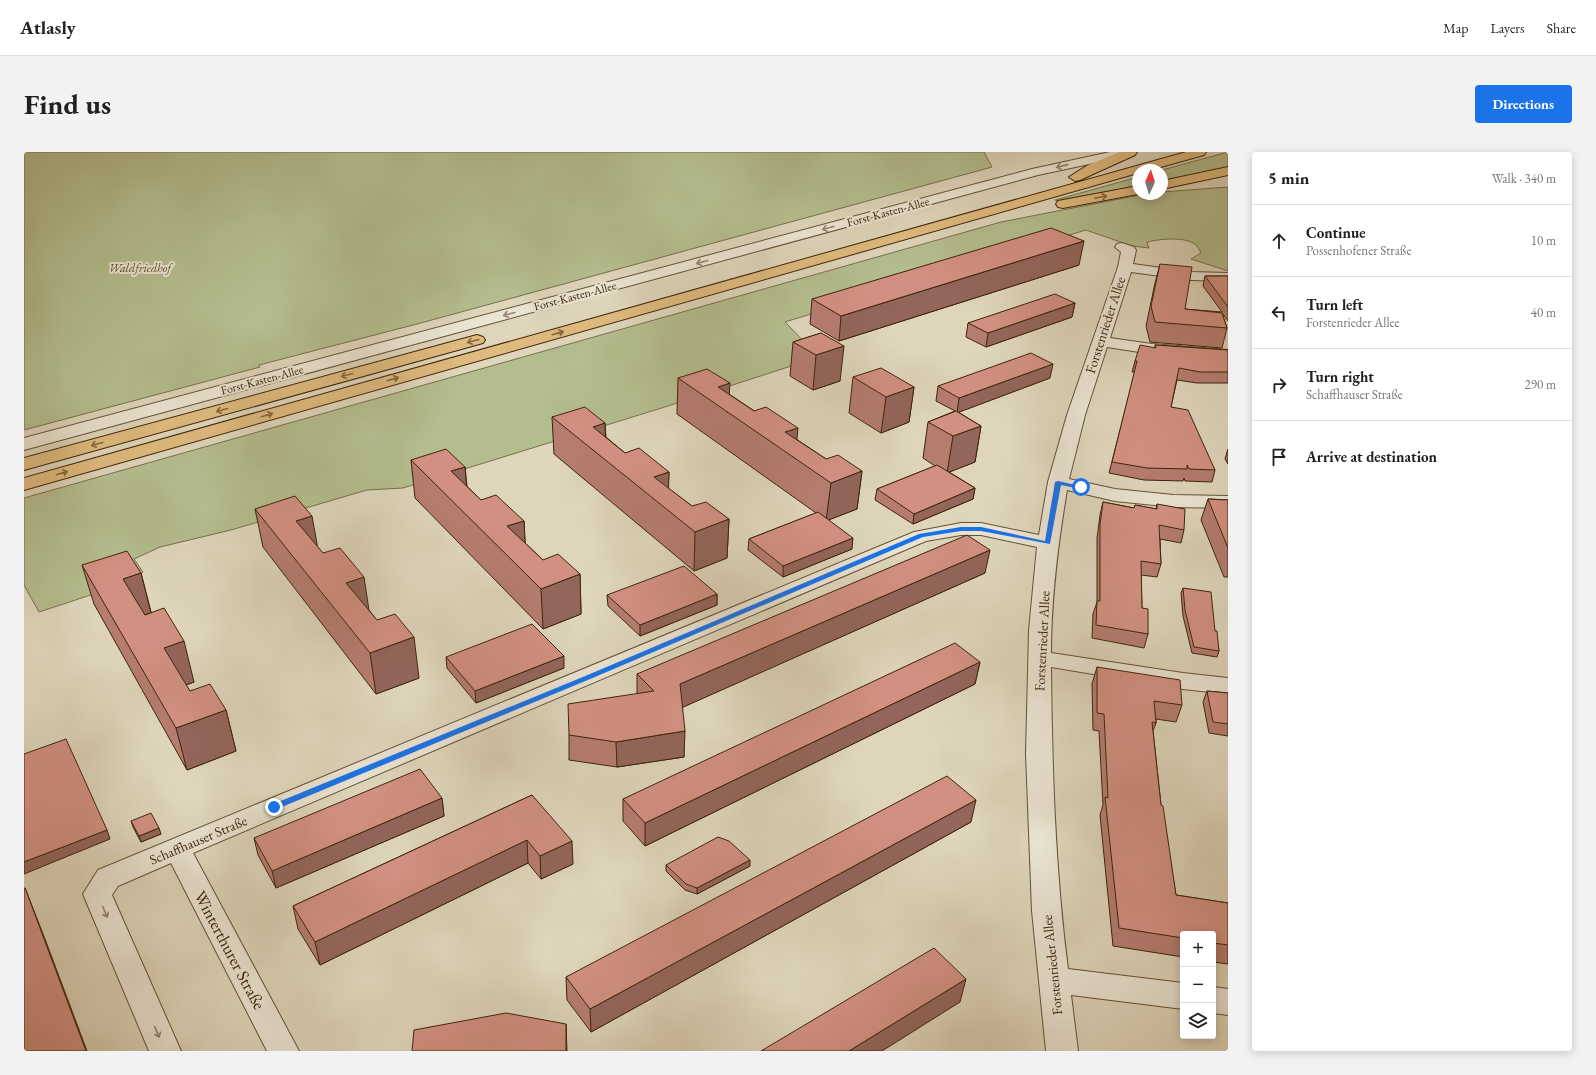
<!DOCTYPE html>
<meta charset="utf-8">
<style>
:root{--surface:#fff;--page:#f2f2f2;--text:#202124;--muted:#757577;--line:#e0e0e0;--accent:#1a73e8}
body{margin:0;font-family:"EB Garamond",serif;background:var(--page);color:var(--text)}
.controls{position:absolute;right:12px;bottom:12px;display:grid;overflow:hidden;border-radius:4px;box-shadow:0 2px 10px #0003}
.controls button{width:36px;height:36px;display:grid;place-items:center;padding:0;border:0;border-bottom:1px solid var(--line);background:var(--surface);color:var(--text);font:20px sans-serif}
.compass{position:absolute;left:1108px;top:12px;width:36px;height:36px;border-radius:50%;background:var(--surface);box-shadow:0 2px 10px #0003;rotate:4deg}
.stop{position:absolute;width:12px;height:12px;margin:-9px;border:3px solid #1a73e8;border-radius:50%;background:#fff}
.stop.end{background:#1a73e8;border-color:#fff;box-shadow:0 1px 4px #0008}
.list{margin:0;padding:0;list-style:none}
h2{display:flex;justify-content:space-between;align-items:center;height:52px;margin:0;padding:0 16px;font-size:17px}
h2 small{font-size:13px;font-weight:400;color:var(--muted)}
.list li{display:grid;grid-template-columns:26px 1fr auto;gap:12px;align-items:center;box-sizing:border-box;height:72px;padding:0 16px;border-top:1px solid var(--line)}
.list b{display:block;font-size:15px;white-space:nowrap}
.list p{margin:0;font-size:13px;white-space:nowrap;color:var(--muted)}
.list em{font-size:13px;font-style:normal;color:var(--muted)}
.icon{flex:none;width:22px;height:22px;fill:none;stroke:currentColor;stroke-width:2;stroke-linecap:round;stroke-linejoin:round}
.map{position:relative;flex:none;width:1204px;height:899px;overflow:hidden;border-radius:4px}
header{display:flex;align-items:center;gap:24px;box-sizing:border-box;height:56px;padding:0 20px;background:var(--surface);border-bottom:1px solid var(--line)}
header strong{font-size:19px}
nav{display:flex;gap:22px;margin-inline-start:auto;font-size:14px}
.intro{display:flex;align-items:center;justify-content:space-between;box-sizing:border-box;height:96px;padding:0 24px}
h1{margin:0;font-size:28px}
.button{padding:10px 18px;border-radius:4px;background:var(--accent);color:#fff;font-size:14px;font-weight:700}
main{display:flex;gap:24px;padding:0 24px}
aside{flex:1;background:var(--surface);border-radius:4px;box-shadow:0 2px 10px #0003}
.map>svg:first-child{display:block}
.green{fill:#b4bd8e;stroke:#78714c}
.lines{fill:none;stroke-linecap:round;stroke-linejoin:round}
.street-casing{stroke:#655136;stroke-width:2}
.highway-casing{stroke:#3d2509;stroke-width:2}
.street{fill:#eae4d3;fill-rule:evenodd}
.highway{fill:#dfba7e;fill-rule:evenodd}
.wall{fill:#b57c70;stroke:#3d2509}
.shaded-wall{fill:#93655b;stroke:#3d2509}
.building{fill:#d29082;stroke:#3d2509}
.oneway{stroke:#94846e}
.oneway2{stroke:#86683e}
.route{fill:#1a73e8}
.labels{text-anchor:middle;dominant-baseline:central;stroke-width:4;stroke-linejoin:round;paint-order:stroke}
.far-street-label{font-size:12px;fill:#3d2509;stroke:#eae4d3}
.far-park-label{font-size:12px;font-style:italic;fill:#5b4b2a;stroke:#eae4d3}
.street-label{font-size:14px;fill:#3d2509;stroke:#eae4d3}
.near-street-label{font-size:17px;fill:#3d2509;stroke:#eae4d3}
</style>
<header>
<strong>Atlasly</strong>
<nav><a>Map</a><a>Layers</a><a>Share</a></nav>
</header>
<div class="intro"><h1>Find us</h1><a class="button">Directions</a></div>
<main>
<div class="map">
<svg width="1204" height="899" viewBox="0 0 1204 899">
<rect width="100%" height="100%" fill="#ded5bb"/>
<filter id="stains"><feTurbulence type="fractalNoise" baseFrequency=".005" numOctaves="4"/><feColorMatrix values="0 0 0 0 .2 0 0 0 0 .09 0 0 0 0 .02 0 0 0 .5 -.17"/></filter>
<radialGradient id="worn" r=".72"><stop offset=".6" stop-color="#630" stop-opacity="0"/><stop offset="1" stop-color="#630" stop-opacity=".3"/></radialGradient>
<!-- green -->
<path class="green" d="M0 0H960L968 15 393 172 235 213 236 215 0 278Z
M1204 0V17L1138 30V18Z
M1114 25V34L1034 49 1031 48Z
M1204 35V119L1167 107 1177 101C1176 99 1174 95 1172 93 1162 84 1135 87 1123 90L1125 96 1108 94 1062 78 761 170 795 205 644 254 379 336 343 338 207 378 136 395 110 407 119 420 103 431 15 460 0 433V346L977 70 1121 42H1138V40Z"/>
<g class="lines">
<!-- street casing -->
<g class="street-casing">
<path id="street" d="M1086 0H1109L1103 4 1014 23 0 298V286L1008 17Z
M1098 91 1110 95 1112 98 1109 112 1167 120 1204 121V129L1167 128 1107 120 1086 186 1128 192 1204 198V208L1128 202 1083 195 1061 263 1045 327 1091 337 1149 343 1204 344V356L1149 355 1091 349 1043 338C1034 392 1027 446 1027 501L1159 521 1204 526V542L1159 537 1027 515C1028 616 1031 717 1044 817L1159 831V857L1047 843 1054 899H1022L1008 759 1002 602 1005 478 1013 395 957 383H937L902 389 169 701 275 899H243L147 711 94 734 88 743 157 899H125L59 742 74 718 890 380 937 371H957L1015 383 1024 330 1043 263 1094 115 1097 100 1091 95 1093 92Z
M1189 835 1204 837V863L1189 861Z"/>
</g>
<!-- highway casing -->
<g class="highway-casing">
<path id="highway" d="M1096 0H1113L1111 3 1056 28 1051 29 1045 25 1064 13Z
M1162 0H1182L1180 3 1126 18H1114V21L0 338V326Z
M1204 15V23L1138 37V29Z
M1114 34V42L1039 56 1034 55 1032 52 1034 49 1039 48Z
M453 183 459 185 461 188 459 191 0 318V306Z"/>
</g>
<!-- street -->
<use href="#street" class="street"/>
<!-- highway -->
<use href="#highway" class="highway"/>
</g>
<!-- wall -->
<path class="wall" d="M1136 112 1161 157 1198 160 1179 134 1181 124H1204V169L1198 161 1203 176 1198 196 1126 190 1122 174 1131 131Z
M1055 113 815 189 786 172 788 147Z
M1051 151 1048 165 962 195 942 185 944 171Z
M797 181 816 229 789 238 766 224 769 190Z
M1131 193 1204 198V231H1173L1153 228 1147 255 1191 318 1188 330 1161 329 1160 326 1159 329 1120 328 1085 321 1111 220H1108L1111 209 1131 196Z
M829 225 890 235 885 270 857 281 825 261Z
M654 226 705 242 802 307 838 319 833 357 804 368 828 397 759 425 724 398 725 387 792 361 653 262Z
M1026 226 934 260 957 274 951 310 925 320 951 336 949 347 889 372 851 348 853 337 911 314 899 306 904 270 931 259 912 249 914 234Z
M528 265 581 271 582 285 601 301 645 320 644 336 668 354 705 367 703 406 670 419 530 302Z
M1204 297V312L1201 307Z
M387 308 441 315 443 334 457 348 500 369 501 391 519 408 556 422 557 462 519 477 391 346Z
M1184 347 1204 348V425H1200L1177 368Z
M1079 350 1110 356 1111 353 1132 357 1133 352 1160 378 1157 391 1136 387 1137 412 1133 425 1117 423 1118 456 1124 482 1120 496 1068 486 1069 462 1073 450V386L1076 363Z
M231 357 293 394 345 458 395 526 352 542 239 395Z
M58 413 117 421 127 460 170 530 162 533 166 539 202 558 212 599 163 618 70 452Z
M961 421 658 555 660 605 593 615 545 608V583L613 542V522Z
M1159 436 1191 479 1195 499 1193 505 1168 501 1159 464 1157 441Z
M693 442V453L616 484 584 454 583 443Z
M422 505 540 516 452 551 423 516Z
M956 510 951 532 621 694 599 669V647Z
M1073 515 1158 553 1152 570 1132 567V571L1129 579 1137 653 1152 743 1204 751V812L1189 810V782H1159V805L1089 794 1076 663 1079 653 1075 579 1069 578 1068 532Z
M1183 539 1204 541V584L1185 581 1179 550Z
M508 643 549 712 517 727 504 711 296 813 274 777 269 754Z
M418 646 420 664 252 736 234 703 230 686Z
M107 669 137 682 117 690 109 675Z
M947 670 567 880 543 848 542 825Z
M642 713 726 714 673 742 661 738 642 719Z"/>
<!-- shaded-wall -->
<path class="shaded-wall" d="M1060 89 1055 113 815 189 817 164Z
M1051 151 1048 165 962 195 964 181Z
M820 194 816 229 789 238 792 203Z
M1029 212 1026 226 933 261 935 246Z
M706 231 704 261 694 235Z
M890 235 885 270 857 281 862 245Z
M581 271 582 308 569 275Z
M957 274 951 310 923 321 929 284Z
M774 276 771 307 761 280Z
M441 315 444 352 427 319Z
M838 319 833 357 802 369 807 331Z
M645 320 644 357 630 325Z
M951 336 949 347 889 372 890 362Z
M288 364 295 403 272 369Z
M705 367 703 406 670 419 671 380Z
M500 369 502 407 483 374Z
M829 386 828 397 759 425V414Z
M966 398 961 421 655 557 656 532Z
M117 421 127 461 110 466 99 427Z
M556 422 557 462 519 477 517 437Z
M340 425 346 465 322 431Z
M693 442V453L616 484V473Z
M390 485 395 526 352 542 346 501Z
M160 489 170 530 151 537 140 496Z
M540 504V516L452 551 451 539Z
M956 510 951 532 621 694V671Z
M202 558 212 599 163 618 152 576Z
M661 579 660 605 593 615 592 590Z
M418 646 420 664 252 736 248 719Z
M952 648 947 670 567 880 566 857Z
M135 676 137 682 117 690 115 684Z
M83 678 86 687 0 722V710Z
M503 688 504 711 296 813 291 790Z
M548 689 549 712 517 727 516 704Z
M726 708V714L673 742V736Z
M1 736 21 787 63 899H62Z
M942 827 936 850 858 899H825Z
M542 872 543 899H542Z"/>
<!-- building -->
<path class="building" d="M1027 76 1060 89 817 164 788 147Z
M1136 112 1168 115 1161 157 1198 161 1203 176 1131 170 1127 154Z
M1181 124H1204V155Z
M1031 142 1051 151 964 181 944 171Z
M797 181 820 194 792 203 769 190Z
M1116 193 1132 196 1131 193 1204 198V220H1176L1155 216 1147 255 1164 258 1191 318 1165 317 1163 313V317L1123 316 1088 310 1113 209H1111Z
M1007 201 1029 212 935 246 914 234Z
M857 216 890 235 862 245 829 225Z
M683 217 706 231 694 235 730 259 742 255 774 276 761 280 802 307 814 303 838 319 807 331 654 226Z
M561 255 581 271 569 275 601 301 615 296 645 320 630 325 668 354 682 350 705 367 671 380 528 265Z
M932 259 957 274 929 284 904 270Z
M422 297 441 315 427 319 457 348 472 343 500 369 483 374 519 408 534 402 556 422 517 437 387 308Z
M913 313 951 336 890 362 853 337Z
M271 344 288 364 272 369 299 401 316 396 340 425 322 431 353 468 371 462 390 485 346 501 231 357Z
M1184 347 1204 348V396Z
M1079 350 1110 356 1111 353 1133 357V352L1161 357 1160 378 1135 373 1137 412 1117 409 1118 456 1124 457V482L1072 473 1073 449H1076V373Z
M794 360 829 386 759 414 725 387Z
M943 383 966 398 656 532 661 579 592 590 545 583 544 552 630 539 613 522Z
M103 399 117 421 99 427 121 463 140 456 160 489 140 496 166 539 186 532 202 558 152 576 58 413Z
M660 414 693 442 616 473 583 443Z
M1159 436 1187 440 1191 479H1193L1195 499 1170 495 1161 458Z
M508 472 540 504 451 539 422 505Z
M931 491 956 510 621 671 599 647Z
M1073 515 1156 528 1158 553 1130 549 1132 571 1128 570 1137 653 1139 654 1152 743 1204 751V793L1189 791V782H1159V786L1095 776 1081 645 1084 646 1080 562 1073 561Z
M1183 539 1204 541V572L1189 570Z
M42 587 83 678 0 710V602Z
M396 617 418 646 248 719 230 686Z
M923 624 952 648 566 857 542 825Z
M508 643 548 689 516 704 503 688 291 790 269 754Z
M127 661 135 676 115 684 107 669Z
M694 685 705 689 726 708 673 736 662 732 642 713Z
M0 736H1L62 899H0Z
M910 796 942 827 825 899H737Z
M482 861 542 872V899H388L390 878Z"/>
<!-- one-way arrows -->
<defs><path id="oneway-shaft" d="M-6 0H5M1.5-3L5.5 0L1.5 3" fill="none" stroke-width="1.6" stroke-linecap="round" stroke-linejoin="round"/></defs>
<g class="oneway">
<use href="#oneway-shaft" transform="translate(1038 14) rotate(167)"/>
<use href="#oneway-shaft" transform="translate(804 76) rotate(165)"/>
<use href="#oneway-shaft" transform="translate(678 110) rotate(165)"/>
<use href="#oneway-shaft" transform="translate(485 162) rotate(165)"/>
<use href="#oneway-shaft" transform="translate(81 760) rotate(67)"/>
<use href="#oneway-shaft" transform="translate(133 880) rotate(67)"/>
</g>
<g class="oneway2">
<use href="#oneway-shaft" transform="translate(1077 45) rotate(-11)"/>
<use href="#oneway-shaft" transform="translate(534 181) rotate(-16)"/>
<use href="#oneway-shaft" transform="translate(449 189) rotate(165)"/>
<use href="#oneway-shaft" transform="translate(323 223) rotate(165)"/>
<use href="#oneway-shaft" transform="translate(369 227) rotate(-16)"/>
<use href="#oneway-shaft" transform="translate(198 258) rotate(165)"/>
<use href="#oneway-shaft" transform="translate(243 263) rotate(-16)"/>
<use href="#oneway-shaft" transform="translate(73 292) rotate(165)"/>
<use href="#oneway-shaft" transform="translate(38 321) rotate(-16)"/>
</g>
<!-- route -->
<path class="route" d="M1034 329 1060 335 1057 337 1037 333 1026 392 957 379H937L899 385 571 525 253 657H247L246 655 247 653 566 522 895 382 937 375H957L1021 389 1031 330Z"/>
<g class="labels">
<!-- far-street labels -->
<g class="far-street-label">
<text transform="translate(864 60) rotate(-15)">Forst-Kasten-Allee</text>
<text transform="translate(551 144) rotate(-15)">Forst-Kasten-Allee</text>
<text transform="translate(238 228) rotate(-15)">Forst-Kasten-Allee</text>
</g>
<!-- far-park labels -->
<g class="far-park-label">
<text x="116" y="116">Waldfriedhof</text>
</g>
<!-- street labels -->
<g class="street-label">
<text transform="translate(1081 173) rotate(-72)">Forstenrieder Allee</text>
<text transform="translate(1018 489) rotate(-87)">Forstenrieder Allee</text>
<text transform="translate(174 688) rotate(-23)">Schaffhauser Straße</text>
<text transform="translate(1028 813) rotate(-96)">Forstenrieder Allee</text>
</g>
<!-- near-street labels -->
<g class="near-street-label">
<text transform="translate(206 798) rotate(62)">Winterthurer Straße</text>
</g>
</g>
<rect width="100%" height="100%" filter="url(#stains)"/>
<rect width="100%" height="100%" fill="url(#worn)"/>
</svg>
<div class="controls">
<button>+</button>
<button>−</button>
<button><svg class="icon" aria-label="layers" viewBox="0 0 24 24"><path d="M12 4l9 5-9 5-9-5zM3 14l9 5 9-5"/></svg></button>
</div>
<svg class="compass" viewBox="-18 -18 36 36"><path d="M0-13l5 13h-10z" fill="#e53935"/><path d="M0 13l5-13h-10z" fill="#757577"/></svg>
<div class="stop" style="left:1057px;top:335px"></div>
<div class="stop end" style="left:250px;top:655px"></div>
</div>
<aside>
<h2>5 min<small>Walk · 340 m</small></h2>
<ul class="list">
<li><svg class="icon" aria-label="ahead" viewBox="0 0 24 24"><path d="M12 20V5M6 11l6-6 6 6"/></svg><div><b>Continue</b><p>Possenhofener Straße</p></div><em>10 m</em></li>
<li><svg class="icon" aria-label="left" viewBox="0 0 24 24"><path d="M17 20v-9H6M10 6l-5 5 5 5"/></svg><div><b>Turn left</b><p>Forstenrieder Allee</p></div><em>40 m</em></li>
<li><svg class="icon" aria-label="right" viewBox="0 0 24 24"><path d="M7 20v-9h11M14 6l5 5-5 5"/></svg><div><b>Turn right</b><p>Schaffhauser Straße</p></div><em>290 m</em></li>
<li><svg class="icon" aria-label="arrive" viewBox="0 0 24 24"><path d="M6 21V4h12l-3 4 3 4H6"/></svg><div><b>Arrive at destination</b></div></li>
</ul>
</aside>
</main>
